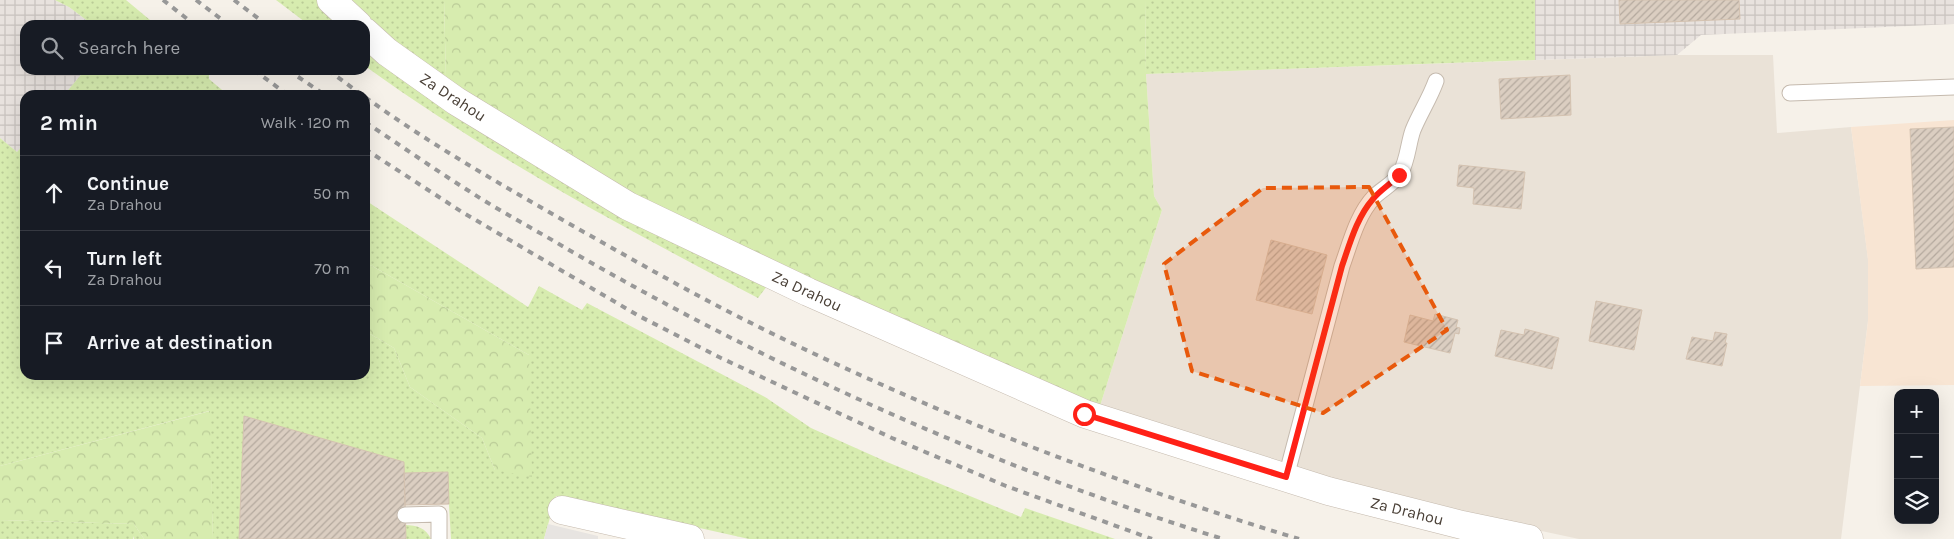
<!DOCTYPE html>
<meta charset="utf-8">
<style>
:root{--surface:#171b24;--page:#20242c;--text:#f1f3f6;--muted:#9ea1a6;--line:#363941}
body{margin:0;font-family:Karla,sans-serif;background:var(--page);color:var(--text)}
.controls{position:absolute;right:15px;bottom:15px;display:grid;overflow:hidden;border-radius:10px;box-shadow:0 5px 20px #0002}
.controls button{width:45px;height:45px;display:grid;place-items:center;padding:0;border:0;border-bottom:1px solid var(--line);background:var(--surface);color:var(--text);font:25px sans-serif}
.stop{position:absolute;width:15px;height:15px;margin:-11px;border:4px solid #ff2117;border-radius:50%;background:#fff}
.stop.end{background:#ff2117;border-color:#fff;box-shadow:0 1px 5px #0008}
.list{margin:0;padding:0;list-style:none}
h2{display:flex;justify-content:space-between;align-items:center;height:65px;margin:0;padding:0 20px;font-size:21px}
h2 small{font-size:16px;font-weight:400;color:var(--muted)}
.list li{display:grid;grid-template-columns:32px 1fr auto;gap:15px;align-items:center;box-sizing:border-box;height:75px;padding:0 20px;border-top:1px solid var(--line)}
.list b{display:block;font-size:19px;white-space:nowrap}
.list p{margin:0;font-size:16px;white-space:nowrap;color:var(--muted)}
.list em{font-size:16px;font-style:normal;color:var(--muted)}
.icon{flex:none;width:28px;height:28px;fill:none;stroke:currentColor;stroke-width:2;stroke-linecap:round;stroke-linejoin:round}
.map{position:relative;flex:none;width:1954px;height:539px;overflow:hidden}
.search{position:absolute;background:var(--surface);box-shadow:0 5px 20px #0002;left:20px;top:20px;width:350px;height:55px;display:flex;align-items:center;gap:12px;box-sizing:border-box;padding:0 18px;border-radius:15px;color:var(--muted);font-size:19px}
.panel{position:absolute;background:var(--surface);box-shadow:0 5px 20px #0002;left:20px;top:90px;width:350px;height:290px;border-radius:15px}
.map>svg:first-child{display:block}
.residential{fill:#eae2d7}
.commercial{fill:#f8e5d3}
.industrial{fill:url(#industrial-grid)}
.grass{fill:url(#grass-dots)}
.forest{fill:url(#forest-crowns)}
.parking{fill:#e7e4e1}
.building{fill:url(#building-hatch);stroke:#d4c2b0}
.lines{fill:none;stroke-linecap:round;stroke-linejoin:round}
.service-casing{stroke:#c5baae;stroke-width:17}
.minor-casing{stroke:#c5baae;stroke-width:29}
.service{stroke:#fff;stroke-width:15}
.minor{stroke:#fff;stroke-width:28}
.rail{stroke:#989898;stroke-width:4;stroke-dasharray:6 6;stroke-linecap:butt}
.route{stroke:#ff2117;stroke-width:6}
.marked{fill:#e8590c;fill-opacity:0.2;stroke:#e8590c;stroke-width:4;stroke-dasharray:10 6;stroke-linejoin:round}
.labels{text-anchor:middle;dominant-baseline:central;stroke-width:4.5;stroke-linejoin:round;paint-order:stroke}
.street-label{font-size:16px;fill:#4a4037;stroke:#fff}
</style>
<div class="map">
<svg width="1954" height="539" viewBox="0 0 1954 539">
<defs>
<pattern id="industrial-grid" width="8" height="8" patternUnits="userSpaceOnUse" patternTransform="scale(1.25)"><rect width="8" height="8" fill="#e8e2de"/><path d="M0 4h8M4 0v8" fill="none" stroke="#c8c3bf"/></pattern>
<pattern id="grass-dots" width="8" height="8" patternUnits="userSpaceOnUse" patternTransform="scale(1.25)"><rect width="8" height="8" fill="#d7ecaf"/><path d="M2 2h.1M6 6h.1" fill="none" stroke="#bacb97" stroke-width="1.8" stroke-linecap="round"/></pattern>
<pattern id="forest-crowns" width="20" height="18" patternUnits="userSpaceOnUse" patternTransform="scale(1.25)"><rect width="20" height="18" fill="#d7ecaf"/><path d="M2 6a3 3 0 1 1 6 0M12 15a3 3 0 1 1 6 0" fill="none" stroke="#bacb97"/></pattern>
<pattern id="building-hatch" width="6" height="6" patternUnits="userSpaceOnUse" patternTransform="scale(1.25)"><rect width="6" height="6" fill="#dbcec1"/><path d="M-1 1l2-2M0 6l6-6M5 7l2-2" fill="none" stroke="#b4a99e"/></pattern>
</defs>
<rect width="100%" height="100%" fill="#f6f1e9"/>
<!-- residential -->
<path class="residential" d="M1677 55H1773L1777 133 1851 127 1868 259V321L1841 539H1579L1442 510 1319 479 1100 406 1162 210 1154 196 1146 74Z"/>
<!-- commercial -->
<path class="commercial" d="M1954 120V385L1860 386 1868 321V260L1851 127Z"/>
<!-- industrial -->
<path class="industrial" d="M0 0H55L69 7 93 25H25V70H85L64 95H25V143L17 152 0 138Z
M1535 0H1954V24L1701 35 1677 55 1535 60Z"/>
<!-- grass -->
<path class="grass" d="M55 0H126L156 25H93L69 7Z
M276 0H320L345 25H309Z
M346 0H444L446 78 393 45Z
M1145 0H1535V60L1146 74Z
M365 43 770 282 758 298C624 228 488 155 365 66Z
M85 70H209V79L228 95H64Z
M0 138 17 152 25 143V375H365V331L394 348 410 387 482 438 495 470 529 355 365 262V200L528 307 539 286 582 310 587 303 765 397 811 428 887 462 1021 517 1025 508 1115 539H749L556 496 544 539H451L447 472 404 473V462L244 416 239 539H213L209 411 0 466Z
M0 520 134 524 144 539H134V536L133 539H0Z
M405 525C417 525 426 528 431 539H406Z"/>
<!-- forest -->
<path class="forest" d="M444 0H1145L1146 74 1154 196 1162 210 1100 406 825 286 650 203 547 147 446 78Z
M365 262 529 355 532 477 495 470 482 438 410 387 394 348 365 331Z
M210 411 213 539H144L134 524 0 520V466Z"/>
<!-- parking -->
<path class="parking" d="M548 524 598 536V539H544Z"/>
<!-- building -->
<path class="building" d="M1619 0H1739L1740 19 1620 24Z
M1570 75 1571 115 1501 119 1499 79Z
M1954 127V267L1916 269 1910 129Z
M1459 165 1525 172 1521 209 1473 204 1474 188 1457 186Z
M1271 240 1327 255 1312 314 1256 300Z
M1596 301 1642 310 1634 350 1589 341Z
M1435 314 1458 320 1456 327 1460 328 1459 334 1455 333 1450 353 1404 342 1410 315 1433 321Z
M1525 329 1559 338 1552 369 1495 356 1501 330 1524 335Z
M1715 332 1727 334 1725 343H1727L1722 366 1686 359 1692 337 1713 341Z
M244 416 404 462 406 539H239Z
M448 472 449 504 405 505 404 473Z"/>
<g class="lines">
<!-- service casing -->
<g class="service-casing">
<path id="service" d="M1790 93 1954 87
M1286 477 1342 266C1350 244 1357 215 1374 197 1382 189 1393 184 1400 174 1408 160 1408 144 1413 130 1420 113 1430 98 1436 81
M405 515 439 514V539"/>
</g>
<!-- minor casing -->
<g class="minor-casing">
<path id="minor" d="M331 0 358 25
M365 32 387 52 456 101 628 206 808 292 1085 414 1328 491 1462 525 1529 539
M562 510 690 539"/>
</g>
<!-- service -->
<use href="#service" class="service"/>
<!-- minor -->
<use href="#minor" class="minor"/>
<!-- rail -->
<path class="rail" d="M163 0 195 25
M196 0 229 25
M234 0 267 25
M254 70 288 95
M288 70 325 95
M328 70 362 95
M365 97C434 147 509 189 582 231 637 262 691 293 747 321 924 410 1109 481 1299 539
M365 122C400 145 434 169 469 191 501 212 536 230 569 250 775 369 996 468 1223 539
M365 149 462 212 639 316 721 358 892 438 1006 486 1152 539"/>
</g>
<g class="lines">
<!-- route -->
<path class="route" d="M1084 414 1286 477 1342 266C1350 243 1357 217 1373 199 1380 190 1391 184 1399 175"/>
</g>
<!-- marked area -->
<path class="marked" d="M1369 187 1447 330 1323 413 1192 371 1164 264 1263 188Z"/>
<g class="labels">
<!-- street labels -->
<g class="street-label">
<text transform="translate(453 97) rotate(33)">Za Drahou</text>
<text transform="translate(807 291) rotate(25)">Za Drahou</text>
<text transform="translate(1407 511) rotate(14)">Za Drahou</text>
</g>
</g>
</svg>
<div class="controls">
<button>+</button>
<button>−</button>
<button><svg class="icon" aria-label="layers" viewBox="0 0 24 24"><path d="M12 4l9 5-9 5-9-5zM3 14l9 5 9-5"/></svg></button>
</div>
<div class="stop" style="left:1084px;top:414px"></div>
<div class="stop end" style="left:1399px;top:175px"></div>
<div class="search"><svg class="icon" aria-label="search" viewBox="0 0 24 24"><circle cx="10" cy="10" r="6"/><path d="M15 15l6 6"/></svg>Search here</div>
<section class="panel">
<h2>2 min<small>Walk · 120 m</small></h2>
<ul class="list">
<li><svg class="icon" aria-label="ahead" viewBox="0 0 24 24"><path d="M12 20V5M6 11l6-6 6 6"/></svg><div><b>Continue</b><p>Za Drahou</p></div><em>50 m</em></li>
<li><svg class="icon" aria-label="left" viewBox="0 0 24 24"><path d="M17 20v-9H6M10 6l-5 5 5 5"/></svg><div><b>Turn left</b><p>Za Drahou</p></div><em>70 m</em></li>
<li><svg class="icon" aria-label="arrive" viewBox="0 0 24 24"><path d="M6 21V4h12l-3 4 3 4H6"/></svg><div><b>Arrive at destination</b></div></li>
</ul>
</section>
</div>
